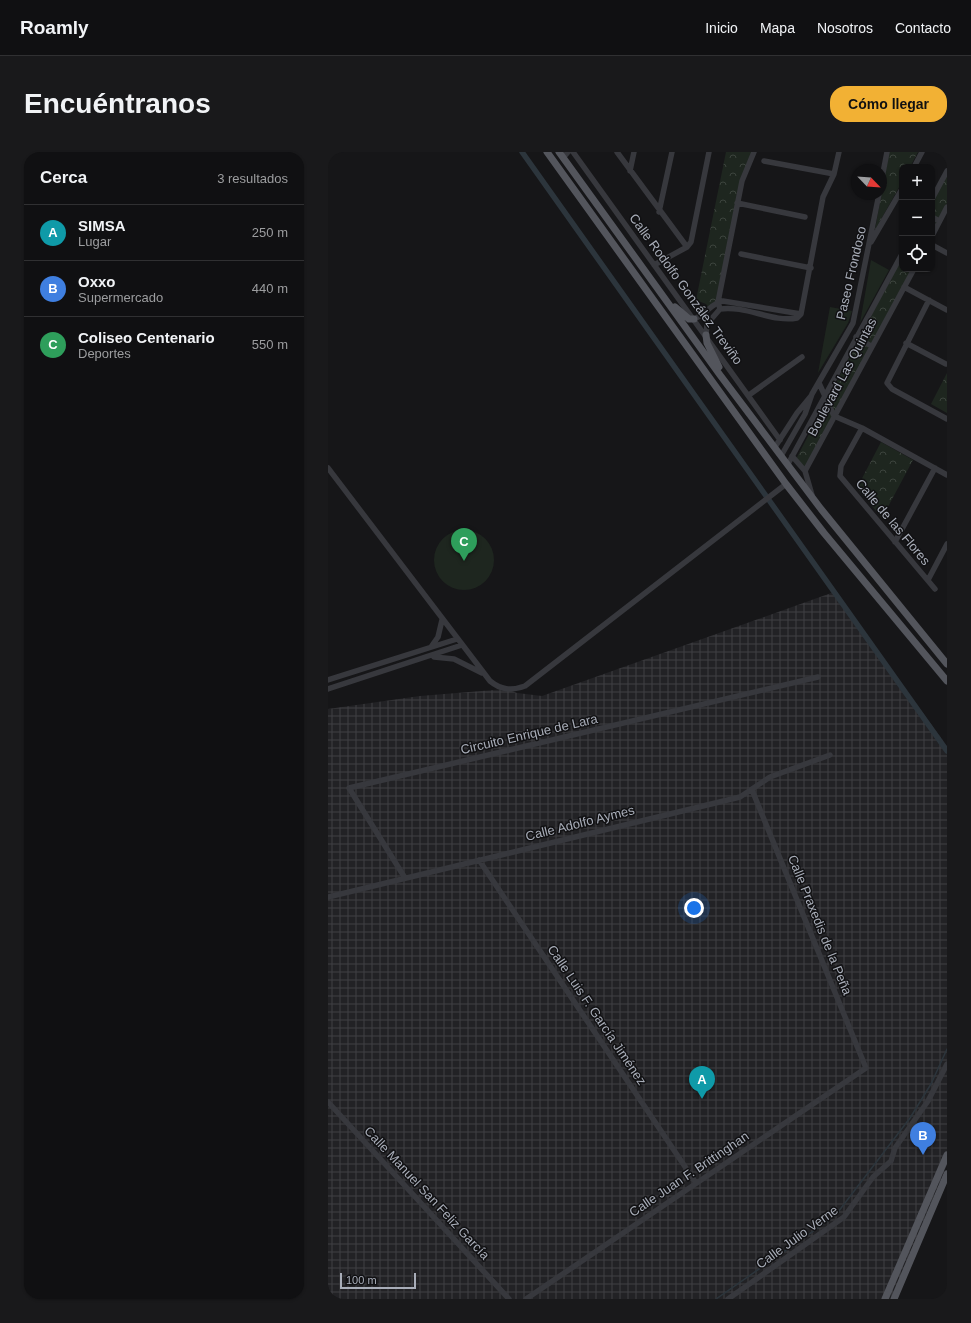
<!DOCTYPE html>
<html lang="es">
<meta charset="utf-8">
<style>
:root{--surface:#101012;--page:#19191b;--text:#f1f3f6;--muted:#9c9d9f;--line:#303032;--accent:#f2b134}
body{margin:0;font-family:Helvetica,sans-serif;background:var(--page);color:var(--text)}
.controls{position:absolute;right:12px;top:12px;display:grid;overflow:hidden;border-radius:8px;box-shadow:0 1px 3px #0004}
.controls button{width:36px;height:36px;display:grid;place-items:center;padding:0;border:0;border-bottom:1px solid var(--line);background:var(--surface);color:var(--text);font:20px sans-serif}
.compass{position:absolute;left:523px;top:12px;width:36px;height:36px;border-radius:50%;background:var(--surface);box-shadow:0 1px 3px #0004;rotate:115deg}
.scale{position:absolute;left:12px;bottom:10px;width:76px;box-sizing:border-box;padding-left:4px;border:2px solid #a8adb8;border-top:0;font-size:11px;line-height:14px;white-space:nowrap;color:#a8adb8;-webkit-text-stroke:3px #111113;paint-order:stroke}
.you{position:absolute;left:366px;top:756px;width:14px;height:14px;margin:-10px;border:3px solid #fff;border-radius:50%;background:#1a73e8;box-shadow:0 0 0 6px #1a73e833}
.badge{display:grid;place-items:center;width:26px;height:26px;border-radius:50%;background:var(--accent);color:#fff;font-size:13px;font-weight:700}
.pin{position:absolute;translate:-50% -33px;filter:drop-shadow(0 1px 2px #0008)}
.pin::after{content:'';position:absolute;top:21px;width:14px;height:12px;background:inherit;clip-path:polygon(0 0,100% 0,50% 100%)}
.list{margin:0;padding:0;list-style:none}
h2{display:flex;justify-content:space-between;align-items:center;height:52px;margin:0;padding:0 16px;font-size:17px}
h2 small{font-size:13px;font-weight:400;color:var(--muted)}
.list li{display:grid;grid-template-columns:26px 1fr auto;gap:12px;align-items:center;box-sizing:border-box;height:56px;padding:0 16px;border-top:1px solid var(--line)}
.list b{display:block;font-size:15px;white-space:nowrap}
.list p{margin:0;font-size:13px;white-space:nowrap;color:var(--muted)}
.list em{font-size:13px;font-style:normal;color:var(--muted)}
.icon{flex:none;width:22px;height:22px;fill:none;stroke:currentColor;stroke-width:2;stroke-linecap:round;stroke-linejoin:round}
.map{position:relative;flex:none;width:619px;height:1147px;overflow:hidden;border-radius:16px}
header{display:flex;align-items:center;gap:24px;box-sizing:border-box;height:56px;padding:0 20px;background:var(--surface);border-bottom:1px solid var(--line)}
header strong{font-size:19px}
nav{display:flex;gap:22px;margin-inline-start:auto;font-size:14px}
.intro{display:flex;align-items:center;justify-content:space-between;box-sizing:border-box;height:96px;padding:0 24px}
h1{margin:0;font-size:28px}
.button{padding:10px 18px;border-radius:16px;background:var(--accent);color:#111;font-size:14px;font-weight:700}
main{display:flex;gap:24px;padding:0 24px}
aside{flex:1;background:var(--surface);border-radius:16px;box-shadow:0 1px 3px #0004}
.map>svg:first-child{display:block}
.industrial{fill:url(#industrial-grid)}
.grass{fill:#1e261f}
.park{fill:url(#park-crowns)}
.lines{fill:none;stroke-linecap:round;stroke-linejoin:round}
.stream{stroke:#2c353c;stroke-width:1.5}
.canal{stroke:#2c353c;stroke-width:5.5}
.minor{stroke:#37383d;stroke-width:5.5}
.major{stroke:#53555c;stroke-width:7}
.labels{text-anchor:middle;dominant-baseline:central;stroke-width:3;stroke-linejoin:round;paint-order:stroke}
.street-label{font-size:13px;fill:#a8adb8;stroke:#111113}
</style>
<header>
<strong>Roamly</strong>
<nav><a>Inicio</a><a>Mapa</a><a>Nosotros</a><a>Contacto</a></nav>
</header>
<div class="intro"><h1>Encuéntranos</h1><a class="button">Cómo llegar</a></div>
<main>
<aside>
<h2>Cerca<small>3 resultados</small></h2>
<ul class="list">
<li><span class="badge" style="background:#0f9aa8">A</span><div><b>SIMSA</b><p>Lugar</p></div><em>250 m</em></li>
<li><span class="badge" style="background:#3f7fe0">B</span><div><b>Oxxo</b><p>Supermercado</p></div><em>440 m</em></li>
<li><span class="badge" style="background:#2e9e5b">C</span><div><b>Coliseo Centenario</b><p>Deportes</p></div><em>550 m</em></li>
</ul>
</aside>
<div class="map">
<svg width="619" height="1147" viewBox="0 0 619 1147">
<defs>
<pattern id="industrial-grid" width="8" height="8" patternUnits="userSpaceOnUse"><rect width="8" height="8" fill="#222225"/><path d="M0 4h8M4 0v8" fill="none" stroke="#3f3f43"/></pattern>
<pattern id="park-crowns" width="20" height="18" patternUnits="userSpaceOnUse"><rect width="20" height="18" fill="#1e261f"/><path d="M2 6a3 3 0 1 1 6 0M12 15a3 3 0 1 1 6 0" fill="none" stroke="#3c433d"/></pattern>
</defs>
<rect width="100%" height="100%" fill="#161618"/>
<!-- industrial -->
<path class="industrial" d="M506 440 619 594V1013L563 1147H0V557L92 544 178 537 189 541 214 544Z"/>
<!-- grass -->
<path class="grass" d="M543 108 561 118 532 171Z
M502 155 524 159 520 171 490 221Z
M106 408a30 30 0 1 1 60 0a30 30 0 1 1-60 0Z"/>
<!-- park -->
<path class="park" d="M398 0H425L413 29 389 149 381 156 378 152 368 148Z
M561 0H590L582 15H574V30L547 78Z
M619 22V51L604 79V50Z
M574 105V117H584L477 316 468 307Z
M619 221V261L603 252Z
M553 290 585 308 554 366 529 336Z"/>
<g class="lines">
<!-- stream -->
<path class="stream" d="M388 1147 507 1064 582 966 603 932 619 897"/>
<!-- canal -->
<path class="canal" d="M194 0 619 599"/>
<!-- minor -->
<path class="minor" d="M245 0 452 288
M289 0 359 95
M235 6 240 0
M436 9 506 22
M586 15 594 0
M302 19 306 0
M553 31 559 0
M604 47 619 19
M409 51 477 65
M331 60 344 0
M604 65 611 69
M604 84 619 55
M543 90 574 37
M604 93 619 101
M413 102 483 116
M326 113 359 95 363 90 381 0
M576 135 619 158
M601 148 559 231 564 237 619 267
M392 157 390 150 414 29 426 0
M366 167C377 163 385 150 395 149L473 162
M378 183 379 172 392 157C418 153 445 171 469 166L473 162 495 45 506 22 511 0
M528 185 543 194
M578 191 618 212
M491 231 506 264 534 276 619 323
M421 243 474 205
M534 276 513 314 512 324 607 437
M447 295 469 261 483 244
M453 304 477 262 484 242 525 171 551 42
M464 304 477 319
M460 312 574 102
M0 316 162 529C173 538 183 539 197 534L458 332
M484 343 477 319 586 117
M567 390 607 316
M600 428 619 392
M103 495 110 485 114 468
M106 505 126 507 154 521
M0 528 129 487
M0 537 134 493
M151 708 368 1031
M77 726 21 636 490 525
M0 745 412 645 442 625 502 603
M0 950 181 1147
M198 1147 538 916 424 638
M400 1147 516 1065 545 1025 563 1009 567 996 600 949 619 912"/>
<!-- major -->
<path class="major" d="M219 0 458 332 496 381 619 529
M231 0 392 223 493 357 619 512
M347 155 361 167H366
M378 183 379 191 391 215
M557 1147 619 1003
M566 1147 619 1022"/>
</g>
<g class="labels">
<!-- street labels -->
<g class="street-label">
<text transform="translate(523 121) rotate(-77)">Paseo Frondoso</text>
<text transform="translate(358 137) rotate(54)">Calle Rodolfo González Treviño</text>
<text transform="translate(514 225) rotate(-62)">Boulevard Las Quintas</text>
<text transform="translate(565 370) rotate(50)">Calle de las Flores</text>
<text transform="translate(201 582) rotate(-13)">Circuito Enrique de Lara</text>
<text transform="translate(252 671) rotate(-14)">Calle Adolfo Aymes</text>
<text transform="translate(492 773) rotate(68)">Calle Praxedis de la Peña</text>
<text transform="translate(269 863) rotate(56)">Calle Luis F. García Jiménez</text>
<text transform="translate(361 1022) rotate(-34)">Calle Juan F. Brittinghan</text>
<text transform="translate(99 1041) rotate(47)">Calle Manuel San Feliz García</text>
<text transform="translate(469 1085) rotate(-36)">Calle Julio Verne</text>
</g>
</g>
</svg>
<div class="controls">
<button>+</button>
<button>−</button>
<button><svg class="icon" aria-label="locate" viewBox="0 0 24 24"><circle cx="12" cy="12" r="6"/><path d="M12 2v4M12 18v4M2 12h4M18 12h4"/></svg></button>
</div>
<svg class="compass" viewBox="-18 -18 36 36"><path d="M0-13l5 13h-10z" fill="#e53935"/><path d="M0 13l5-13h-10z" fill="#9c9d9f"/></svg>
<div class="scale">100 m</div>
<div class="you"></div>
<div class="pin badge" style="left:374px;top:947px;background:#0f9aa8">A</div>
<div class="pin badge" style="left:595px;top:1003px;background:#3f7fe0">B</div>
<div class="pin badge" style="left:136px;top:409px;background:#2e9e5b">C</div>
</div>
</main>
